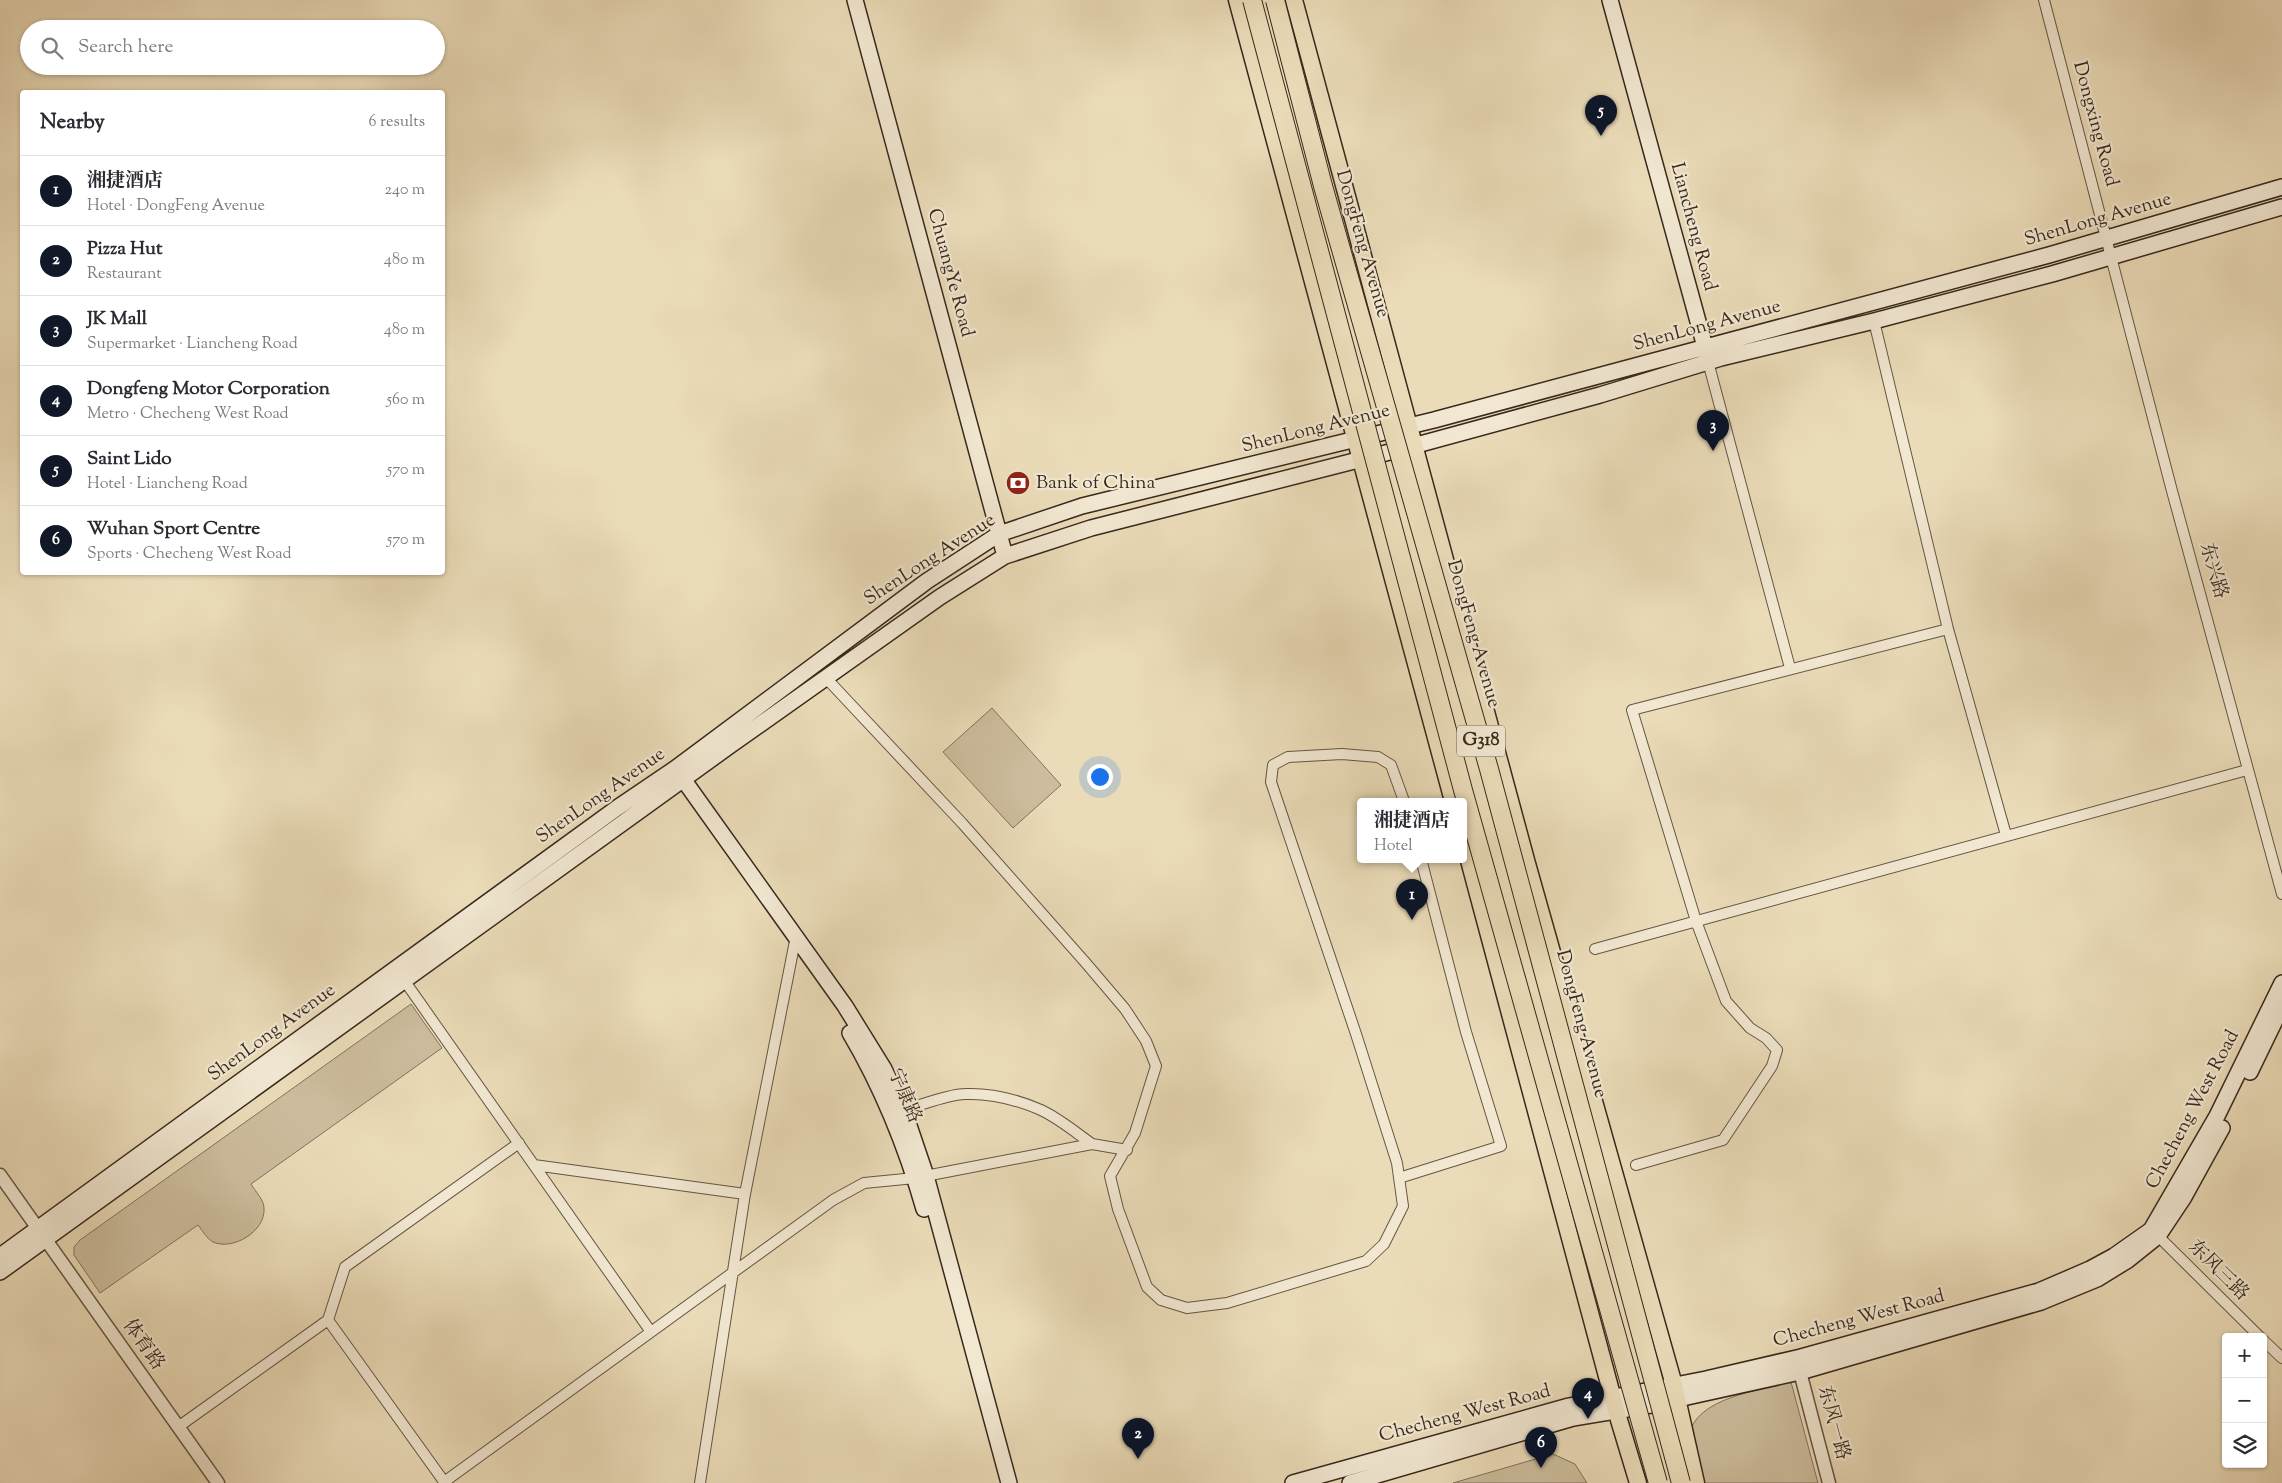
<!DOCTYPE html>
<meta charset="utf-8">
<style>
:root{--surface:#fff;--page:#f7f7f7;--text:#2b2b33;--muted:#7c7c81;--line:#e1e1e2;--accent:#111827}
body{margin:0;font-family:"Sorts Mill Goudy","Noto Serif SC",serif;background:var(--page);color:var(--text)}
.controls{position:absolute;right:15px;bottom:15px;display:grid;overflow:hidden;border-radius:5px;box-shadow:0 1px 4px #0004}
.controls button{width:45px;height:45px;display:grid;place-items:center;padding:0;border:0;border-bottom:1px solid var(--line);background:var(--surface);color:var(--text);font:25px sans-serif}
.you{position:absolute;left:1099px;top:776px;width:18px;height:18px;margin:-12px;border:4px solid #fff;border-radius:50%;background:#1a73e8;box-shadow:0 0 0 8px #1a73e833}
.badge{display:grid;place-items:center;width:32px;height:32px;border-radius:50%;background:var(--accent);color:#fff;font-size:16px;font-weight:700}
.pin{position:absolute;translate:-50% -41px;filter:drop-shadow(0 1px 2px #0008)}
.pin::after{content:'';position:absolute;top:26px;width:18px;height:15px;background:inherit;clip-path:polygon(0 0,100% 0,50% 100%)}
.popup{position:absolute;left:1357px;top:798px;width:110px;height:65px;box-sizing:border-box;display:grid;place-content:center;border-radius:5px;background:var(--surface);filter:drop-shadow(0 1px 4px #0005);font-size:16px;white-space:nowrap;color:var(--muted)}
.popup b{font-size:19px;color:var(--text)}
.popup::after{content:'';position:absolute;left:50%;top:100%;margin-left:-10px;border:10px solid transparent;border-top-color:var(--surface)}
.list{margin:0;padding:0;list-style:none}
h2{display:flex;justify-content:space-between;align-items:center;height:65px;margin:0;padding:0 20px;font-size:21px}
h2 small{font-size:16px;font-weight:400;color:var(--muted)}
.list li{display:grid;grid-template-columns:32px 1fr auto;gap:15px;align-items:center;box-sizing:border-box;height:70px;padding:0 20px;border-top:1px solid var(--line)}
.list b{display:block;font-size:19px;white-space:nowrap}
.list p{margin:0;font-size:16px;white-space:nowrap;color:var(--muted)}
.list em{font-size:16px;font-style:normal;color:var(--muted)}
.icon{flex:none;width:28px;height:28px;fill:none;stroke:currentColor;stroke-width:2;stroke-linecap:round;stroke-linejoin:round}
.map{position:relative;flex:none;width:2282px;height:1483px;overflow:hidden}
.search{position:absolute;background:var(--surface);box-shadow:0 1px 4px #0004;left:20px;top:20px;width:425px;height:55px;display:flex;align-items:center;gap:12px;box-sizing:border-box;padding:0 18px;border-radius:28px;color:var(--muted);font-size:19px}
.panel{position:absolute;background:var(--surface);box-shadow:0 1px 4px #0004;left:20px;top:90px;width:425px;height:485px;border-radius:5px}
.map>svg:first-child{display:block}
.green{fill:#cdbd9e;stroke:#82725e}
.lines{fill:none;stroke-linecap:round;stroke-linejoin:round}
.minor-casing{stroke:#655544;stroke-width:12}
.tertiary-casing{stroke:#655544;stroke-width:15}
.secondary-casing{stroke:#38281d;stroke-width:18}
.primary-casing{stroke:#38281d;stroke-width:19}
.minor{stroke:#f2e8d2;stroke-width:10}
.tertiary{stroke:#f2e8d2;stroke-width:12}
.secondary{stroke:#f2e8d2;stroke-width:15}
.primary{stroke:#ebdcb9;stroke-width:16}
.trunk-bridge-casing{stroke:#38281d;stroke-width:20;stroke-linecap:butt}
.trunk-bridge{stroke:#ebdcb9;stroke-width:18}
.labels{text-anchor:middle;dominant-baseline:central;stroke-width:4.5;stroke-linejoin:round;paint-order:stroke}
.shield{fill:#f2e8d2;stroke:#706253;stroke-width:1}
.shield-label{font-size:18px;font-weight:bold;fill:#38281d}
.street-label{font-size:19px;fill:#38281d;stroke:#f2e8d2}
.poi-label{font-size:19px;fill:#38281d;stroke:#f2e8d2;text-anchor:start}
</style>
<div class="map">
<svg width="2282" height="1483" viewBox="0 0 2282 1483">
<rect width="100%" height="100%" fill="#ebdcb9"/>
<filter id="stains"><feTurbulence type="fractalNoise" baseFrequency=".004" numOctaves="4"/><feColorMatrix values="0 0 0 0 .2 0 0 0 0 .09 0 0 0 0 .02 0 0 0 .5 -.17"/></filter>
<radialGradient id="worn" r=".72"><stop offset=".6" stop-color="#630" stop-opacity="0"/><stop offset="1" stop-color="#630" stop-opacity=".3"/></radialGradient>
<!-- green -->
<path class="green" d="M992 708 1061 785 1013 828 943 752Z
M411 1004 442 1048 251 1184C255 1191 264 1200 264 1208 266 1231 233 1251 213 1242 207 1239 202 1230 198 1225L100 1293 74 1255V1247L80 1240Z
M1791 1382 1818 1483H1695C1693 1469 1687 1451 1689 1437 1693 1398 1761 1390 1791 1382Z
M1553 1454 1575 1464 1587 1483H1453Z"/>
<g class="lines">
<!-- minor casing -->
<g class="minor-casing">
<path id="minor" d="M2044 0 2172 491 2282 894
M1874 321 1948 629 2006 835
M1707 358 1790 668
M826 678 962 823 1085 962 1125 1009 1146 1041 1156 1066 1135 1133 1110 1176 1118 1209 1147 1287 1161 1300 1187 1308 1227 1303 1366 1261 1384 1244 1403 1206 1397 1163 1356 1034 1271 782 1273 765 1288 757 1342 754 1378 757 1391 765 1404 801
M1595 949 2247 770
M404 980 651 1332
M899 1113C912 1107 951 1094 965 1094 990 1093 1018 1100 1041 1110 1060 1119 1075 1132 1092 1144
M534 1165 745 1194
M1636 1165 1723 1140 1772 1066 1777 1050 1766 1038 1750 1028 1726 1001 1696 921 1632 710 1948 629
M1399 1178 1501 1146 1466 1032 1421 859
M2154 1232 2260 1337
M328 1320 445 1483
M2263 1340 2282 1358
M178 1427 328 1320 345 1267 519 1143
M444 1482 833 1200 864 1183 915 1178 1092 1144 1127 1150
M700 1483 745 1194 796 936"/>
</g>
<!-- tertiary casing -->
<g class="tertiary-casing">
<path id="tertiary" d="M0 1175 218 1483
M1800 1372 1829 1483"/>
</g>
<!-- secondary casing -->
<g class="secondary-casing">
<path id="secondary" d="M855 0 1005 556
M1610 0 1705 347
M678 772 845 1006 884 1069 904 1111 926 1176 1009 1483
M850 1033C883 1089 906 1146 924 1209
M2250 1072 2282 1006
M0 1256 617 808 676 768 927 581 999 534 1082 506 1434 420 2049 255 2282 187
M0 1272 728 747 940 597 1005 556 1091 528 1413 446 1600 395 1721 358 1874 321 2052 274 2282 207
M1293 1483 1569 1406 1706 1379 1801 1357 2039 1291 2090 1269 2114 1256 2151 1230 2217 1116 2282 983
M1350 1483 1573 1418 1651 1405 1800 1372 2041 1302 2097 1279 2128 1260 2158 1236 2184 1197 2222 1128"/>
</g>
<!-- primary casing -->
<g class="primary-casing">
<path id="primary" d="M1237 0 1453 801
M1294 0 1526 860 1674 1385 1696 1483
M1463 838 1616 1410 1638 1483"/>
</g>
<!-- minor -->
<use href="#minor" class="minor"/>
<!-- tertiary -->
<use href="#tertiary" class="tertiary"/>
<!-- secondary -->
<use href="#secondary" class="secondary"/>
<!-- primary -->
<use href="#primary" class="primary"/>
<!-- trunk-bridge casing -->
<g class="trunk-bridge-casing">
<path id="trunk-bridge" d="M1252 0 1463 790 1658 1483
M1275 0 1323 186 1489 769 1681 1483"/>
</g>
<!-- trunk-bridge -->
<use href="#trunk-bridge" class="trunk-bridge"/>
</g>
<!-- icons -->
<defs>
<g id="bank-disc" transform="scale(1.25)"><circle r="9.5" fill="#8f2418" stroke="#f2e8d2"/><path d="M-6-4H6V4H-6ZM0-2.3a2.3 2.3 0 1 0 0 4.6a2.3 2.3 0 1 0 0-4.6Z" fill="#fff"/></g>
</defs>
<g fill-rule="evenodd">
<use href="#bank-disc" x="1018" y="483"/>
</g>
<g class="labels">
<!-- shield labels -->
<rect class="shield" x="1457" y="725.5" width="48" height="31" rx="4"/>
<g class="shield-label">
<text x="1481" y="741">G318</text>
</g>
<!-- street labels -->
<g class="street-label">
<text transform="translate(2095 124) rotate(75)">Dongxing Road</text>
<text transform="translate(2098 220) rotate(-16)">ShenLong Avenue</text>
<text transform="translate(1693 227) rotate(75)">Liancheng Road</text>
<text transform="translate(1362 244) rotate(74)">DongFeng Avenue</text>
<text transform="translate(950 273) rotate(75)">ChuangYe Road</text>
<text transform="translate(1707 326) rotate(-15)">ShenLong Avenue</text>
<text transform="translate(1316 429) rotate(-14)">ShenLong Avenue</text>
<text transform="translate(930 560) rotate(-33)">ShenLong Avenue</text>
<text transform="translate(2213 571) rotate(74)">东兴路</text>
<text transform="translate(1473 634) rotate(74)">DongFeng Avenue</text>
<text transform="translate(601 796) rotate(-35)">ShenLong Avenue</text>
<text transform="translate(1581 1024) rotate(75)">DongFeng Avenue</text>
<text transform="translate(272 1033) rotate(-36)">ShenLong Avenue</text>
<text transform="translate(904 1096) rotate(67)">宁康路</text>
<text transform="translate(2193 1110) rotate(-62)">Checheng West Road</text>
<text transform="translate(2218 1271) rotate(45)">东风三路</text>
<text transform="translate(1859 1319) rotate(-15)">Checheng West Road</text>
<text transform="translate(143 1345) rotate(55)">体育路</text>
<text transform="translate(1465 1414) rotate(-15)">Checheng West Road</text>
<text transform="translate(1833 1423) rotate(75)">东风一路</text>
</g>
<!-- poi labels -->
<g class="poi-label">
<text x="1036" y="483">Bank of China</text>
</g>
</g>
<rect width="100%" height="100%" filter="url(#stains)"/>
<rect width="100%" height="100%" fill="url(#worn)"/>
</svg>
<div class="controls">
<button>+</button>
<button>−</button>
<button><svg class="icon" aria-label="layers" viewBox="0 0 24 24"><path d="M12 4l9 5-9 5-9-5zM3 14l9 5 9-5"/></svg></button>
</div>
<div class="you"></div>
<div class="pin badge" style="left:1412px;top:920px">1</div>
<div class="popup"><b>湘捷酒店</b>Hotel</div>
<div class="pin badge" style="left:1138px;top:1459px">2</div>
<div class="pin badge" style="left:1713px;top:451px">3</div>
<div class="pin badge" style="left:1588px;top:1419px">4</div>
<div class="pin badge" style="left:1601px;top:136px">5</div>
<div class="pin badge" style="left:1541px;top:1468px">6</div>
<div class="search"><svg class="icon" aria-label="search" viewBox="0 0 24 24"><circle cx="10" cy="10" r="6"/><path d="M15 15l6 6"/></svg>Search here</div>
<section class="panel">
<h2>Nearby<small>6 results</small></h2>
<ul class="list">
<li><span class="badge">1</span><div><b>湘捷酒店</b><p>Hotel · DongFeng Avenue</p></div><em>240 m</em></li>
<li><span class="badge">2</span><div><b>Pizza Hut</b><p>Restaurant</p></div><em>480 m</em></li>
<li><span class="badge">3</span><div><b>JK Mall</b><p>Supermarket · Liancheng Road</p></div><em>480 m</em></li>
<li><span class="badge">4</span><div><b>Dongfeng Motor Corporation</b><p>Metro · Checheng West Road</p></div><em>560 m</em></li>
<li><span class="badge">5</span><div><b>Saint Lido</b><p>Hotel · Liancheng Road</p></div><em>570 m</em></li>
<li><span class="badge">6</span><div><b>Wuhan Sport Centre</b><p>Sports · Checheng West Road</p></div><em>570 m</em></li>
</ul>
</section>
</div>
